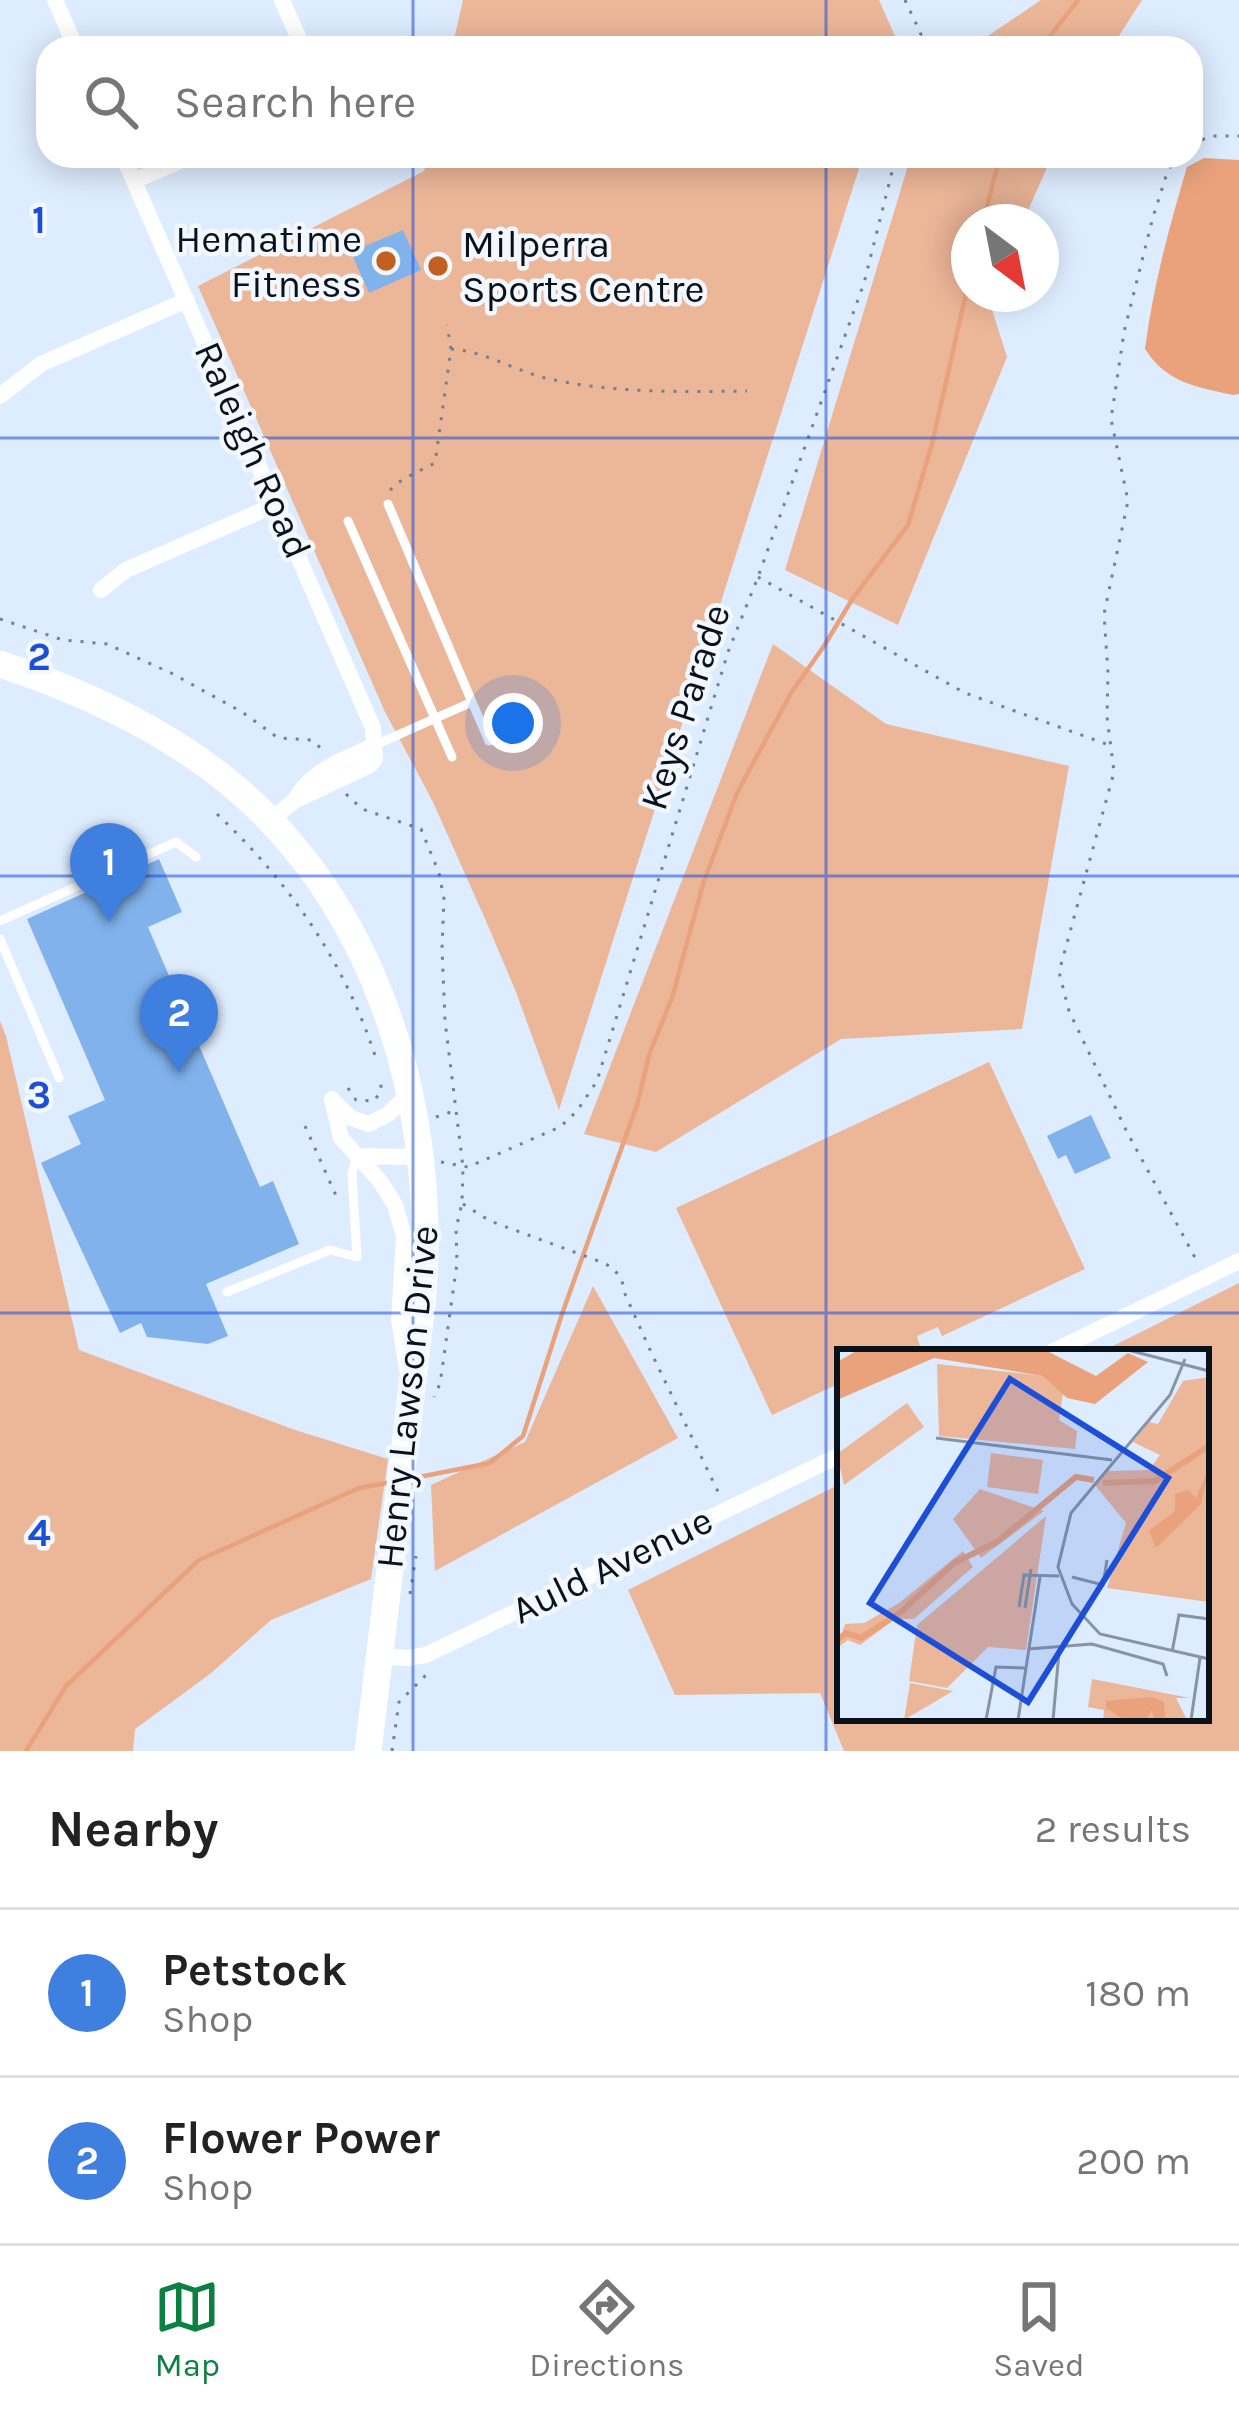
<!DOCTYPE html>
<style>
:root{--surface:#fff;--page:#f6f6f6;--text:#222;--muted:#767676;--line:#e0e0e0;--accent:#0b8043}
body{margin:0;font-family:Karla,sans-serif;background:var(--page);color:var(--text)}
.compass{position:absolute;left:951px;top:204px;width:108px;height:108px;border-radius:50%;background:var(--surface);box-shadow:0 6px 30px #0003;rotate:148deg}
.you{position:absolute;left:513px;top:723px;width:42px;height:42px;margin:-30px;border:9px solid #fff;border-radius:50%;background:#1a73e8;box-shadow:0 0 0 18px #1a73e833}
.badge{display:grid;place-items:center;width:78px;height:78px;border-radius:50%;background:var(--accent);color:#fff;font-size:39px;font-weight:700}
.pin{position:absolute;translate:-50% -99px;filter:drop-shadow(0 3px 6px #0008)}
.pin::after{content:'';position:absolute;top:63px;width:42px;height:36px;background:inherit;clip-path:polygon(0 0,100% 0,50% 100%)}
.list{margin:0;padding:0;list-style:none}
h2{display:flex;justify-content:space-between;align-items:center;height:156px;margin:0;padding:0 48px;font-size:51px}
h2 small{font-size:39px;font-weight:400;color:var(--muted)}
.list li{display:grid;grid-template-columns:78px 1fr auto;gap:36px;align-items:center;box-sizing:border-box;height:168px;padding:0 48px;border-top:3px solid var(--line)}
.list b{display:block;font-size:45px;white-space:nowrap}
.list p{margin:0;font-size:39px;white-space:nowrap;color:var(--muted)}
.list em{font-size:39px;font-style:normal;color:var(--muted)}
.icon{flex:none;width:66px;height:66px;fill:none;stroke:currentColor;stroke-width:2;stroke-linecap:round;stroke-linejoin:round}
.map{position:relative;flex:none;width:1239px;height:1751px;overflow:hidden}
.search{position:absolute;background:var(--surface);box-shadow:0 6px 30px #0003;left:36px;right:36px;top:36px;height:132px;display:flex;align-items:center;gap:30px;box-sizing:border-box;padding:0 42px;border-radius:36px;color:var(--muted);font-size:45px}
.sheet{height:492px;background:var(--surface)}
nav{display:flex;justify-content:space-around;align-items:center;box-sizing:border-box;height:168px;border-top:3px solid var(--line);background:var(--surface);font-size:33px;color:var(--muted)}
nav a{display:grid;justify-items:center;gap:6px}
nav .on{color:var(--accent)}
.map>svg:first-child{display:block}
.green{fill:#ecb699}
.water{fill:#e9a27c}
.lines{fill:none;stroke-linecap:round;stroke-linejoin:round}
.stream{stroke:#e9a27c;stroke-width:4.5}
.building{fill:#81b2ec}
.path{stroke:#74808e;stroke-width:3;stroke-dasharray:3 9;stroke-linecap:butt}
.lane{stroke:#fff;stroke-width:9}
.street{stroke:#fff;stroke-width:16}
.primary{stroke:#fff;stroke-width:27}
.grid{fill:none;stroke:#1d4ed8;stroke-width:3;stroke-opacity:0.55}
.poi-dot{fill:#c16020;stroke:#f3f8fe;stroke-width:4.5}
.labels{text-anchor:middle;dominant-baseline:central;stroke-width:9;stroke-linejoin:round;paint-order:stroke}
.poi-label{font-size:39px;fill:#09111b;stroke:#f3f8fe;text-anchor:end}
.street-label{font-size:39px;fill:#09111b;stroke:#f3f8fe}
.inset-river{fill:none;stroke:#e9a27c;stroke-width:6}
.inset-road{fill:none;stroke:#8894a3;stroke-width:3}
.view{fill:#1d4ed8;fill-opacity:0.15;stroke:#1d4ed8;stroke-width:6}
.inset-edge{fill:none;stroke:#09111b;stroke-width:6}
.grid-label{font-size:39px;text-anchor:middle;font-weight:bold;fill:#1d4ed8;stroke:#f3f8fe;stroke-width:9;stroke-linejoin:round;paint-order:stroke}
</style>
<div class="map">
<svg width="1239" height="1751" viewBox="0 0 1239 1751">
<rect width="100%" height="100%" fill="#ddecfe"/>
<!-- green -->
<path class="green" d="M463 0H879L899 45 898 48H452Z
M1041 0H1142L1111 48H970Z
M428 156H863L559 1110 516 992 486 921 433 802 385 712 198 286 424 171Z
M911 156H1052L1023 222H969V294H991L989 300 1007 357 898 625 785 570Z
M773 644 886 724 1069 766 1022 1029 841 1039 656 1152 584 1134Z
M0 1021 6 1036 79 1350 295 1430 388 1459 371 1579 271 1620 210 1674 135 1729 133 1751H0Z
M989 1062 1085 1269 942 1336 938 1327 917 1336 920 1346 906 1352H840V1383L772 1415 676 1208Z
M1239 1283V1751H844L820 1693 675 1695 628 1590 840 1484V1718H1206V1352H1101Z
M593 1286 678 1438 435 1571 431 1485 525 1442Z"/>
<!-- water -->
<path class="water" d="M1204 158 1239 160V394L1233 395C1195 386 1168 384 1145 349 1153 287 1169 227 1187 167Z"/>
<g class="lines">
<!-- stream -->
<path class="stream" d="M1041 48 1078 0
M983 222 1000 156
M409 1479 490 1463 523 1436 562 1314 637 1105 650 1052 672 998 703 884 737 793 791 693 824 646 853 598 908 525 932 444 969 280
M26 1751 66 1686 199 1560 359 1488 392 1482"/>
</g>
<!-- building -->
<path class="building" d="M403 230 421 270 369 293 351 252Z
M159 859 182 912 148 927 260 1187 273 1181 299 1244 206 1284 228 1336 208 1344 147 1337 141 1323 120 1333 41 1163 81 1144 68 1116 105 1100 27 919Z
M1091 1115 1111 1158 1075 1174 1066 1155 1058 1159 1047 1136Z"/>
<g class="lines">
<!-- path -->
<path class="path" d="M905 0 925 43 924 48
M1191 144 1212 136H1239
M1178 156 1168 170 1153 217 1124 332 1116 386 1111 419 1128 501 1104 614 1108 673 1107 717 1114 772 1059 972 1069 1011 1127 1132 1198 1263
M451 349C486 351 516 372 550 379 612 393 683 392 747 391
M390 490 403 479 435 463 451 349 447 325
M758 577 965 693 1109 745
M0 619 63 640 107 644 173 674 242 712 278 738 311 740 322 749
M346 794 362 809 421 829 439 873 444 899 442 948 445 1021 463 1167 462 1203 456 1229 457 1263 440 1384 434 1397
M217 814C290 883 347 965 377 1062
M348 1088 356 1100 374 1101 381 1091V1077
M436 1117 454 1111
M305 1126 338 1200
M441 1162 468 1167 560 1127 577 1111 597 1081 728 652 758 577 864 283 896 156
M463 1204 490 1221 604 1263 614 1269 622 1281 625 1294 651 1352 720 1496
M410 1594 416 1556
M392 1751 399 1702 430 1671"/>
<!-- lane -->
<path class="lane" d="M348 521 452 757
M472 702 489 741
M373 746 472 702 388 504
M0 921 176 842 196 857
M0 939 59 1078
M227 1292 330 1250 357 1257 352 1173 357 1156"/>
<!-- street -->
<path class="street" d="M55 0 76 48
M282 0 303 48
M123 156 373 728 375 759 370 765 294 801 270 821
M134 181 192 156
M0 396 41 364 187 300
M101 590 126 570 277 504
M294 801C311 770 343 760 373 746
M332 1099 341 1138 380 1181 395 1205 404 1236 399 1320 407 1369
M332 1100 351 1118 369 1124 388 1114 410 1094
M357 1156 422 1157
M1052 1352 1239 1261
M380 1656 407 1658 426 1655 840 1455"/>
<!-- primary -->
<path class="primary" d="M0 664C88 693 177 735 246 797 385 923 439 1123 422 1304L368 1751"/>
</g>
<!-- grid -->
<path class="grid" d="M413 0V48M826 0V48M413 156V1751M826 156V1751M0 438H1239M0 876H1239M0 1313H1239"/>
<!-- markers -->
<g class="poi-dot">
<circle cx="386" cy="261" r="12"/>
<circle cx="438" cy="266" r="12"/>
</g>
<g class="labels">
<!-- poi labels -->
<g class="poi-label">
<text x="362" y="239">Hematime<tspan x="362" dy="45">Fitness</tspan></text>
<text x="462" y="244" text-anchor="start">Milperra<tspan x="462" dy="45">Sports Centre</tspan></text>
</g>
<!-- street labels -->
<g class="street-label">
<text transform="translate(253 450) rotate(66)">Raleigh Road</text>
<text transform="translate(685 707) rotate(-72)">Keys Parade</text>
<text transform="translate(407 1397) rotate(-84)">Henry Lawson Drive</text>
<text transform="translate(612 1565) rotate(-26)">Auld Avenue</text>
</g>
</g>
<!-- overview -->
<g transform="translate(837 1349)">
<rect width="372" height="372" fill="#ddecfe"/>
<path d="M100 15 207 27 226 44 222 71 240 82 238 100 102 87ZM372 28V253L270 239 289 174 258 136 270 122 312 121 323 106 296 93 312 73 321 75 346 32ZM70 54 87 78 7 136 0 105ZM154 104 206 111 201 145 150 138ZM143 140 207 162 144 209 116 170ZM209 167 189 301 151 298 110 339 72 332 80 276ZM126 202 136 218 77 270H58L23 296 11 291 0 299 8 275 27 274 62 254ZM255 330 353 349H339L350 371H266L267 361 251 358ZM73 334 116 342 67 371Z" fill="#ecb699"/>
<path d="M21 1H208L259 27 291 4 311 13 258 55 230 49 206 27 97 9 0 51V13ZM372 119 364 155 319 199 312 182 338 162V145L351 141 359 149ZM315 348 327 353 328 371H317L315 361 309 371H288L269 359V352Z" fill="#e9a27c"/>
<path class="inset-river" d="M266 134 318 132 372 97M0 291 9 284 24 289 64 263 117 214 160 193 239 128 257 131"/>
<path class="inset-road" d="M291 1 372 22M348 10 333 46 234 164 221 218 235 255 263 285 372 310M99 89 275 111M235 228 266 236 270 211M182 258 187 226 222 227M188 259 194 220M191 300 255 295 326 315 330 327M335 303 342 266 372 270M149 371 159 318 189 319M181 371 203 228M216 371 222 303M354 371 363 309"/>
<path class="view" d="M173 30 331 129 191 353 33 254Z"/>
<rect width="372" height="372" class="inset-edge"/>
</g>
<g class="grid-label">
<text x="39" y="233">1</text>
<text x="39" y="670">2</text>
<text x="39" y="1108">3</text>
<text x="39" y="1546">4</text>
</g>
</svg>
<svg class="compass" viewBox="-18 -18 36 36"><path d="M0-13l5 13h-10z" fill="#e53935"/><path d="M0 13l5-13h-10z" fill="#767676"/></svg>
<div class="you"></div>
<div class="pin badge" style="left:109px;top:922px;background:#3f7fe0">1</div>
<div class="pin badge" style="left:179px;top:1073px;background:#3f7fe0">2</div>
<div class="search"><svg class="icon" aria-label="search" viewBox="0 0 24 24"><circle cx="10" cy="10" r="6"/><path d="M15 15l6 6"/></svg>Search here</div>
</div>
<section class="sheet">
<h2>Nearby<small>2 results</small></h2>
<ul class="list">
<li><span class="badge" style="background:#3f7fe0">1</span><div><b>Petstock</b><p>Shop</p></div><em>180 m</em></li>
<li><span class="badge" style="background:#3f7fe0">2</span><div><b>Flower Power</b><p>Shop</p></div><em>200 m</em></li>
</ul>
</section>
<nav>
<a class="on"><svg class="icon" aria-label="map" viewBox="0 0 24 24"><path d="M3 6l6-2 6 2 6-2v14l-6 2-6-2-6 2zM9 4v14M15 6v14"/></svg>Map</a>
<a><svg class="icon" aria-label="directions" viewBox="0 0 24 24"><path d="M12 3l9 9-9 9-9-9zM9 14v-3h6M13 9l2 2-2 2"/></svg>Directions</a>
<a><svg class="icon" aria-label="saved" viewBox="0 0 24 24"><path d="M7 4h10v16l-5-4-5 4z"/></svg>Saved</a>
</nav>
